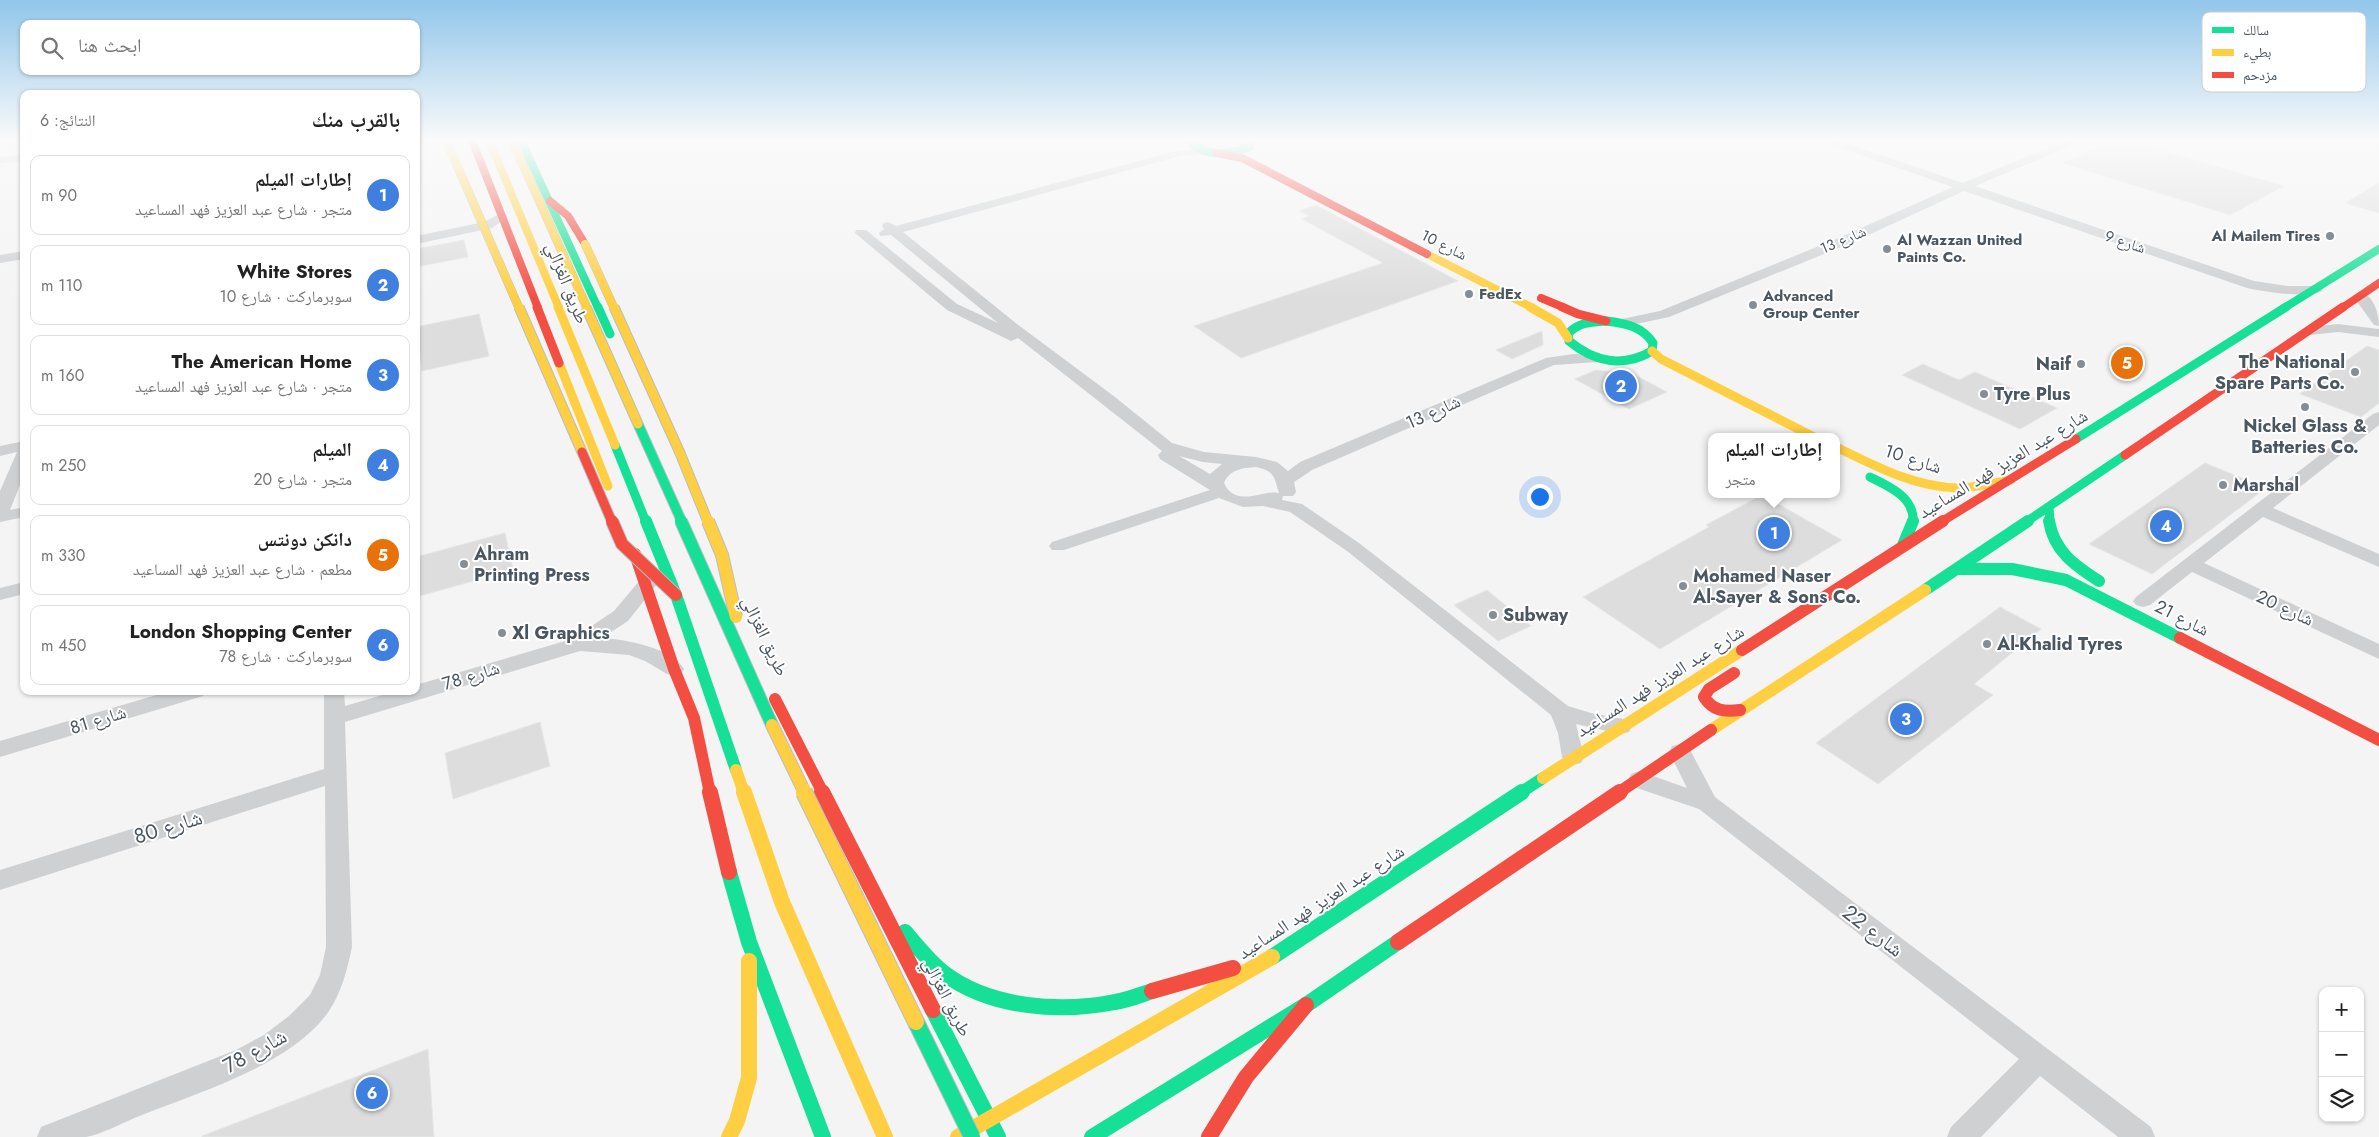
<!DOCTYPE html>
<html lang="ar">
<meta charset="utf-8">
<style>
:root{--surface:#fff;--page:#f6f6f6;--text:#222;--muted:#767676;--line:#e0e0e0;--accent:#868d94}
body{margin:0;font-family:Jost,"Noto Naskh Arabic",sans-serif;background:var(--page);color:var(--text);direction:rtl}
.controls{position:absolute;right:15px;bottom:15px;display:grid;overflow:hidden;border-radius:10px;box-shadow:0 1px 4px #0004}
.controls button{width:45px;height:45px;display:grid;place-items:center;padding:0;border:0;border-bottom:1px solid var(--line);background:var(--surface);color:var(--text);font:25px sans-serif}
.you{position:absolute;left:1539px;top:496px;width:18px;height:18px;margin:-12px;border:4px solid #fff;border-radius:50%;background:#1a73e8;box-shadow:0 0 0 8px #1a73e833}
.badge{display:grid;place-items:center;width:32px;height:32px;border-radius:50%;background:var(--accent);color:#fff;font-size:16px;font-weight:700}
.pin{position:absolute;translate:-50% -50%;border:2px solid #fff;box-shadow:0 1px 5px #0006}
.popup{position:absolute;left:1708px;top:433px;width:132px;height:65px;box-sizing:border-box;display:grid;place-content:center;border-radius:10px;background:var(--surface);filter:drop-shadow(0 1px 4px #0005);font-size:16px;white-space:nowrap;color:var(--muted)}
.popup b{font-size:19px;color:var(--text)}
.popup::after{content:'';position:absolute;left:50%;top:100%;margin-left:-10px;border:10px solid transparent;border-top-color:var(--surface)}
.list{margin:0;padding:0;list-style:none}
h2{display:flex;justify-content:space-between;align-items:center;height:65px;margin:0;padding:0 20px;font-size:21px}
h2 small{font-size:16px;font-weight:400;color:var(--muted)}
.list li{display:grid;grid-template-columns:32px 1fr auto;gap:15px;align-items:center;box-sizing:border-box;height:80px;margin:0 10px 10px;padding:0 10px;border:1px solid var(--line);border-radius:10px}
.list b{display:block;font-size:19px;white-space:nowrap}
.list p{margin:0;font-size:16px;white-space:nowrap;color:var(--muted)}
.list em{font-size:16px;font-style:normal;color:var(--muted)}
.icon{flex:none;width:28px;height:28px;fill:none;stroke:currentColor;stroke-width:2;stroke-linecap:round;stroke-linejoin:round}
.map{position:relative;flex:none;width:2379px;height:1137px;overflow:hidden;direction:ltr}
.search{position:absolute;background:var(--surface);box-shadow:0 1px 4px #0004;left:20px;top:20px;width:400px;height:55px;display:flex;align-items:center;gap:12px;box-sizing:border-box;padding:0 18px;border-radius:10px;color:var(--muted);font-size:19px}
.panel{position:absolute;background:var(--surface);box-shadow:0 1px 4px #0004;left:20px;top:90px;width:400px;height:605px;border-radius:10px;direction:rtl}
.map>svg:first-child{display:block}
.building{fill:#ddddde;stroke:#e5e6e7}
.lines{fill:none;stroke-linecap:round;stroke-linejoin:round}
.street{fill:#ced0d2;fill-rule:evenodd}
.fast-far3{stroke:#16e098;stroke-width:8}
.fast-far2{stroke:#16e098;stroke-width:9}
.fast-far1{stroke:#16e098;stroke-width:12}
.fast{stroke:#16e098;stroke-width:16}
.slow-far3{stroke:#ffcf43;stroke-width:8}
.slow-far2{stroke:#ffcf43;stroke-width:9}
.slow-far1{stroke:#ffcf43;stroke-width:12}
.slow{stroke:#ffcf43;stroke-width:16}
.jam-far3{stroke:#f24e42;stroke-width:8}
.jam-far2{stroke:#f24e42;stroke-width:9}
.jam-far1{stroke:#f24e42;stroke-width:12}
.jam{stroke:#f24e42;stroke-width:16}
.fast-bridge-far2-casing{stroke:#b9bec3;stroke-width:11;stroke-linecap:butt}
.fast-bridge-far1-casing{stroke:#b9bec3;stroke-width:14;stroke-linecap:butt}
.fast-bridge-casing{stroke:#b9bec3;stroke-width:18;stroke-linecap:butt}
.slow-bridge-far3-casing{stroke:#b9bec3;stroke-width:9;stroke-linecap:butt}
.slow-bridge-far2-casing{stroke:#b9bec3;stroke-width:11;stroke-linecap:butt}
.slow-bridge-far1-casing{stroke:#b9bec3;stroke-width:14;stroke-linecap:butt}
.slow-bridge-casing{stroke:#b9bec3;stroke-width:18;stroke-linecap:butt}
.jam-bridge-far1-casing{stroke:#b9bec3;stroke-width:11;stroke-linecap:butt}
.jam-bridge-casing{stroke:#b9bec3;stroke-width:14;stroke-linecap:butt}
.fast-bridge-far2{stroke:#16e098;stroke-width:9}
.fast-bridge-far1{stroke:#16e098;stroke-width:12}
.fast-bridge{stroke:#16e098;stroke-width:16}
.slow-bridge-far3{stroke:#ffcf43;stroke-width:8}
.slow-bridge-far2{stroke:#ffcf43;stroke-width:9}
.slow-bridge-far1{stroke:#ffcf43;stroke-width:12}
.slow-bridge{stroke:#ffcf43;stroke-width:16}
.jam-bridge-far1{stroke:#f24e42;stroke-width:9}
.jam-bridge{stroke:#f24e42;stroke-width:12}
.poi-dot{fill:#868d94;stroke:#fff;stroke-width:2}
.labels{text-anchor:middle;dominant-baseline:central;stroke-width:4;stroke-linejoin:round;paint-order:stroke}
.far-poi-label{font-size:15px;font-weight:bold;fill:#4a5661;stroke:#fff;text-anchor:start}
.far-street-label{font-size:15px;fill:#4a5661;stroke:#fff}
.street-label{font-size:18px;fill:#4a5661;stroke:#fff}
.poi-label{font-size:18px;font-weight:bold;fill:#4a5661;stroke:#fff;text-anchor:start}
.near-street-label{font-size:21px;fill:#4a5661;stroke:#fff}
.key{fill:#fff;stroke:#c9ccd0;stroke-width:1}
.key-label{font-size:14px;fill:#4a5661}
</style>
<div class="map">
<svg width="2379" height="1137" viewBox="0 0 2379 1137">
<rect width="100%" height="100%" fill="#f4f4f4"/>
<!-- building -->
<path class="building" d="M2116 140H2125L2284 186 2230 215 2062 163Z
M2379 183V213L2345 203Z
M1316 205 1458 281 1241 358 1194 326 1383 263 1302 219 1309 216 1299 211Z
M464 240 468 257 416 267V249Z
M479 314 489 356 422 371 416 327Z
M1542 331 1543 345 1512 359 1496 350Z
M2367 346 2379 350V403L2361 417 2300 394Z
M1923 364 1959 380 1975 372 2057 408 2020 429 1902 375Z
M1596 370 1633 374 1667 392 1629 409 1575 379Z
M2205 463 2266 488 2152 574 2089 544Z
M1762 495 1842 540 1660 649 1583 597 1709 527 1706 525Z
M505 533 513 570 416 597V557Z
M1487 590 1531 626 1498 641 1454 605Z
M2000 607 2041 629 1974 684 1993 695 1878 784 1816 743Z
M540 722 550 766 453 799 445 753Z
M428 1049 434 1137H202V1136Z"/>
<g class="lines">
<!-- street -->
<path class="street" d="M416 140H438L436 142 416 146Z
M1822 140H1837L1963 183 2067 140H2081L2080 142 1975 186 2254 281 2288 286H2316L2323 290C2314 300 2261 291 2247 288L1964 191 1851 243 1669 317 1622 327 1617 326 1615 323 1617 320 1660 311 1841 237 1953 187 1823 142Z
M1205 149 1209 150V154L1180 156 903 232 1017 324 1115 397 1172 443 1204 452 1256 457 1277 462 1288 471 1300 462 1546 358 1573 354 1603 355 1605 358 1603 361 1598 362 1554 365 1312 470 1294 482 1296 492 1293 496H1283L1282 500 1302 504 1359 543 1568 706 1591 713 1629 720 1632 726 1629 732 1621 734 1576 724 1584 757 1581 763 1573 765 1565 763 1562 757 1558 733 1551 715 1347 551 1290 512 1263 506 1243 507 1219 498 1064 550H1052L1049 546 1052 542 1210 490 1160 459 1158 455 1162 451 1018 338 1011 341 947 310 855 233 856 230H866L957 304 998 323 891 235 880 236 879 233 884 229 882 226 884 223 888 222 896 226 1176 151ZM1179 456 1203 462 1222 464 1210 474ZM1256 467C1275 471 1274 477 1279 493 1264 489 1236 509 1224 483 1230 469 1243 468 1256 467Z
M24 154V160L0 163V157Z
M501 213 507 217 492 228 416 244V236L484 222Z
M24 251V259L0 263V255Z
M2360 292C2374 295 2379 314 2379 326L2374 325 2353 296Z
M2338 324 2379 329V337L2338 332 2310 335 2303 331 2310 327Z
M2379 412V425L2273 508 2379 554V567L2263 517 2204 563 2379 644V659L2192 572 2150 605 2143 607 2136 605 2133 601 2136 597 2373 414Z
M24 441V475L10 510 24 507V517L0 522V491L17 452 0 456V446Z
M647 578 654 580 657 584 654 588 628 621 602 638C625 639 672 648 684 669L681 674 674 676 667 674 645 661 629 655 580 651 345 722 352 947C347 970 342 991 329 1011 293 1064 200 1092 142 1115 126 1121 103 1134 86 1137 70 1137 52 1137 37 1137L41 1127 236 1050 264 1035 289 1016 310 995 320 975 326 947 325 786 0 890V870L324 769V691H344L345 706 396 691H416V685L572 639 614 611 640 580Z
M24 582V594L0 600V588Z
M170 691H206L203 696 0 757V741Z
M1680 744 1688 746 1715 797 2151 1127 2155 1137H2118L2040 1076 1981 1137H1947L1951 1127 2019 1059 1699 809 1631 786 1628 780 1631 774 1639 771 1687 788 1669 752 1672 746Z"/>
<!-- fast-far3 -->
<path class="fast-far3" d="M521 140 598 308
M1189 140C1204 159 1229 154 1250 147L1252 140
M2284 308 2379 249"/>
<!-- fast-far2 -->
<path class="fast-far2" d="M598 307 610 334
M1606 321C1624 323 1642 326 1653 343L1652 351C1623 368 1594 362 1569 341L1568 334C1578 322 1591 322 1606 321Z
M2076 439 2286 307
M615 445 646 522
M1870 477C1888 486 1915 497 1913 522
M2049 507 2050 522
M2026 522 2125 455"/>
<!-- fast-far1 -->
<path class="fast-far1" d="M646 521 676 595 736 770
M2049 521C2054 551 2074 565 2099 581
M1903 545 1913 521
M1957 569H2012L2066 580 2180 638
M1925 590 2028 521
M1520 793 1543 778"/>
<!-- fast -->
<path class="fast" d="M729 872 749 942 823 1137
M905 932C917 946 929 962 945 974 991 1008 1060 1013 1115 1002 1128 1000 1140 995 1152 991
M1272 957 1522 792
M933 1010 998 1137
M1092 1137 1306 1005 1398 942"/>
<!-- slow-far3 -->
<path class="slow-far3" d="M489 140 559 308
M1427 254 1533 308"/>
<!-- slow-far2 -->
<path class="slow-far2" d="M558 307 615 445
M1530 307 1558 323 1568 338
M1652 351 1661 359 1814 437
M559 363 608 486
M1836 447C1874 465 1913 487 1957 488 1975 488 1993 483 2011 480"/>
<!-- slow-far1 -->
<path class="slow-far1" d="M1711 730 1925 590
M736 770 744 793
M1543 778 1742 650"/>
<!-- slow -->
<path class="slow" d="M744 792 782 902 885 1137
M729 1137 737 1121 749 1078V961
M958 1137 1272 957"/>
<!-- jam-far3 -->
<path class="jam-far3" d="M472 140 538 308
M1217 153 1242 158 1427 254
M550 201 568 216 585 244
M1541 298 1565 308
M2342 308 2379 283"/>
<!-- jam-far2 -->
<path class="jam-far2" d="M537 307 559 363
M1562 307 1578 314 1606 321
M2125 455 2343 307
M1941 522 2076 439"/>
<!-- jam-far1 -->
<path class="jam-far1" d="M635 554 674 669 694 718 710 793
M2180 638 2379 740
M1742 650 1943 521
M1734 673 1709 689 1704 697C1713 711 1724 712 1740 710
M775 699 823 793
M1618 793 1711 730"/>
<!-- jam -->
<path class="jam" d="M710 792 729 872
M822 792 933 1010
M1398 942 1620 792
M1152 991 1233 968
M1209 1137 1246 1077 1306 1005"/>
<!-- fast-bridge-far2 casing -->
<g class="fast-bridge-far2-casing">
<path id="fast-bridge-far2" d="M638 424 682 522"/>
</g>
<!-- fast-bridge-far1 casing -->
<g class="fast-bridge-far1-casing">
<path id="fast-bridge-far1" d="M681 521 772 725"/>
</g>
<!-- fast-bridge casing -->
<g class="fast-bridge-casing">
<path id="fast-bridge" d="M916 1022 972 1137"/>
</g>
<!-- slow-bridge-far3 casing -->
<g class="slow-bridge-far3-casing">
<path id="slow-bridge-far3" d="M446 140 519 308
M512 140 587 308
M585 244 614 308"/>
</g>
<!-- slow-bridge-far2 casing -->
<g class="slow-bridge-far2-casing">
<path id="slow-bridge-far2" d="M519 307 582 452
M586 307 638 424
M614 307 680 453 708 522"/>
</g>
<!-- slow-bridge-far1 casing -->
<g class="slow-bridge-far1-casing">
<path id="slow-bridge-far1" d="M708 521 722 555 736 617
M772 725 805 793"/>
</g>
<!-- slow-bridge casing -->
<g class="slow-bridge-casing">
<path id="slow-bridge" d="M804 792 916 1022"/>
</g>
<!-- jam-bridge-far1 casing -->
<g class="jam-bridge-far1-casing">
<path id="jam-bridge-far1" d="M582 452 612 522"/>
</g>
<!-- jam-bridge casing -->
<g class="jam-bridge-casing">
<path id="jam-bridge" d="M612 521 622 544 676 595"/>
</g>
<!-- fast-bridge-far2 -->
<use href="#fast-bridge-far2" class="fast-bridge-far2"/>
<!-- fast-bridge-far1 -->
<use href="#fast-bridge-far1" class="fast-bridge-far1"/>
<!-- fast-bridge -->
<use href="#fast-bridge" class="fast-bridge"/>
<!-- slow-bridge-far3 -->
<use href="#slow-bridge-far3" class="slow-bridge-far3"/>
<!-- slow-bridge-far2 -->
<use href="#slow-bridge-far2" class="slow-bridge-far2"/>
<!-- slow-bridge-far1 -->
<use href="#slow-bridge-far1" class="slow-bridge-far1"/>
<!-- slow-bridge -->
<use href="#slow-bridge" class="slow-bridge"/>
<!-- jam-bridge-far1 -->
<use href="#jam-bridge-far1" class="jam-bridge-far1"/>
<!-- jam-bridge -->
<use href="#jam-bridge" class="jam-bridge"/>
</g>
<!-- sky -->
<linearGradient id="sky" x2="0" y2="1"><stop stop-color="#91c6eb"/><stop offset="0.47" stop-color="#fafafa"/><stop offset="1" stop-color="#fafafa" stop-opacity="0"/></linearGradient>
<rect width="2379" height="299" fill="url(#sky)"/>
<!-- markers -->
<g class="poi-dot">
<circle cx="2330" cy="236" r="5"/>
<circle cx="1887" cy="249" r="5"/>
<circle cx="1469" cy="294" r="5"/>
<circle cx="1753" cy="305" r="5"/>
<circle cx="2081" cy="364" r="5"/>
<circle cx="2355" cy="372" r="5"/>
<circle cx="1984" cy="394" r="5"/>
<circle cx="2305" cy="407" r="5"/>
<circle cx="2223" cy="485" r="5"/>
<circle cx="464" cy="564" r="5"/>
<circle cx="1683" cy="586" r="5"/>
<circle cx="1493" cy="615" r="5"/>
<circle cx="502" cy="633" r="5"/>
<circle cx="1987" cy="644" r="5"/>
</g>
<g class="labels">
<!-- far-poi labels -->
<g class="far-poi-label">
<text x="2320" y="236" text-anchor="end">Al Mailem Tires</text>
<text x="1897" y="240">Al Wazzan United<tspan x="1897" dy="17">Paints Co.</tspan></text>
<text x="1479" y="294">FedEx</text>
<text x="1763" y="296">Advanced<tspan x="1763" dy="17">Group Center</tspan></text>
</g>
<!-- far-street labels -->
<g class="far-street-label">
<text transform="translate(1843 240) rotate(-23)">شارع 13</text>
<text transform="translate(2125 242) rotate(19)">شارع 9</text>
<text transform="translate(1444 245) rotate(27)">شارع 10</text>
</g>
<!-- street labels -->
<g class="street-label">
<text transform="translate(567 283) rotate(68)">طريق الغزالي</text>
<text transform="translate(1433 412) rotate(-24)">شارع 13</text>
<text transform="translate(1913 459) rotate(18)">شارع 10</text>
<text transform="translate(2003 464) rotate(-31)">شارع عبد العزيز فهد المساعيد</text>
<text transform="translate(2285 608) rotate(25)">شارع 20</text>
<text transform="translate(2182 618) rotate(27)">شارع 21</text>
<text transform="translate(765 636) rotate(65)">طريق الغزالي</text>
<text transform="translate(471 676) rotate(-17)">شارع 78</text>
<text transform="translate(1660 681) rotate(-32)">شارع عبد العزيز فهد المساعيد</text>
<text transform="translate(98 720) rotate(-17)">شارع 81</text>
<text transform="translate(1321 902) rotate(-33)">شارع عبد العزيز فهد المساعيد</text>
<text transform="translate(947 997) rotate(63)">طريق الغزالي</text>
</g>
<!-- poi labels -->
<g class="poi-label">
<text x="2345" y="362" text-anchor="end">The National<tspan x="2345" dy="21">Spare Parts Co.</tspan></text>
<text x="2071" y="364" text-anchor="end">Naif</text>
<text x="1994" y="394">Tyre Plus</text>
<text x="2305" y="426" text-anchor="middle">Nickel Glass &amp;<tspan x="2305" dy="21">Batteries Co.</tspan></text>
<text x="2233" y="485">Marshal</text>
<text x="474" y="554">Ahram<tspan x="474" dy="21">Printing Press</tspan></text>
<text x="1693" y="576">Mohamed Naser<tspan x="1693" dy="21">Al-Sayer &amp; Sons Co.</tspan></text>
<text x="1503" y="615">Subway</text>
<text x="512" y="633">Xl Graphics</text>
<text x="1997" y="644">Al-Khalid Tyres</text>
</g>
<!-- near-street labels -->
<g class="near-street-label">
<text transform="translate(168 827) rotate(-17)">شارع 80</text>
<text transform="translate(1873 931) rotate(38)">شارع 22</text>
<text transform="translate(255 1051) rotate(-29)">شارع 78</text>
</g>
</g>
<!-- legend -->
<rect x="2202" y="12" width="164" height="80" rx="8" class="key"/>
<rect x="2212" y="27" width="22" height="6" fill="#16e098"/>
<rect x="2212" y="49" width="22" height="7" fill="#ffcf43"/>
<rect x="2212" y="72" width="22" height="6" fill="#f24e42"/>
<g class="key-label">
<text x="2243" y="35">سالك</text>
<text x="2243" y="57">بطيء</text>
<text x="2243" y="80">مزدحم</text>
</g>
</svg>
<div class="controls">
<button>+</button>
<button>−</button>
<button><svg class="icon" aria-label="layers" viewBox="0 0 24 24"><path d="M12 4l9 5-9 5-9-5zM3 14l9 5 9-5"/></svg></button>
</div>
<div class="you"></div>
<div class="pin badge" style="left:1774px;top:533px;background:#3f7fe0">1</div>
<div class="popup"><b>إطارات الميلم</b>متجر</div>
<div class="pin badge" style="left:1621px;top:386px;background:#3f7fe0">2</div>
<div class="pin badge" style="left:1906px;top:719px;background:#3f7fe0">3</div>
<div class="pin badge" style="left:2166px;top:526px;background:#3f7fe0">4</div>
<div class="pin badge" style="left:2127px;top:363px;background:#e8710a">5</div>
<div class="pin badge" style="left:372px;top:1093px;background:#3f7fe0">6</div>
<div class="search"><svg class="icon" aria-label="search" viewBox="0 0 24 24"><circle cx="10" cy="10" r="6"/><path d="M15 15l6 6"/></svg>ابحث هنا</div>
<section class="panel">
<h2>بالقرب منك<small>النتائج: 6</small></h2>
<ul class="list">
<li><span class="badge" style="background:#3f7fe0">1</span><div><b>إطارات الميلم</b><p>متجر · شارع عبد العزيز فهد المساعيد</p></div><em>90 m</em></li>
<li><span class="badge" style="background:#3f7fe0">2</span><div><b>White Stores</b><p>سوبرماركت · شارع 10</p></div><em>110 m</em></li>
<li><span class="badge" style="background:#3f7fe0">3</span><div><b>The American Home</b><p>متجر · شارع عبد العزيز فهد المساعيد</p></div><em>160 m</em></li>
<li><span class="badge" style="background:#3f7fe0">4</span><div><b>الميلم</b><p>متجر · شارع 20</p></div><em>250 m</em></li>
<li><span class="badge" style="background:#e8710a">5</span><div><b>دانكن دونتس</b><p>مطعم · شارع عبد العزيز فهد المساعيد</p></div><em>330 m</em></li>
<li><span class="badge" style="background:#3f7fe0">6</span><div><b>London Shopping Center</b><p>سوبرماركت · شارع 78</p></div><em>450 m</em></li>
</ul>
</section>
</div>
